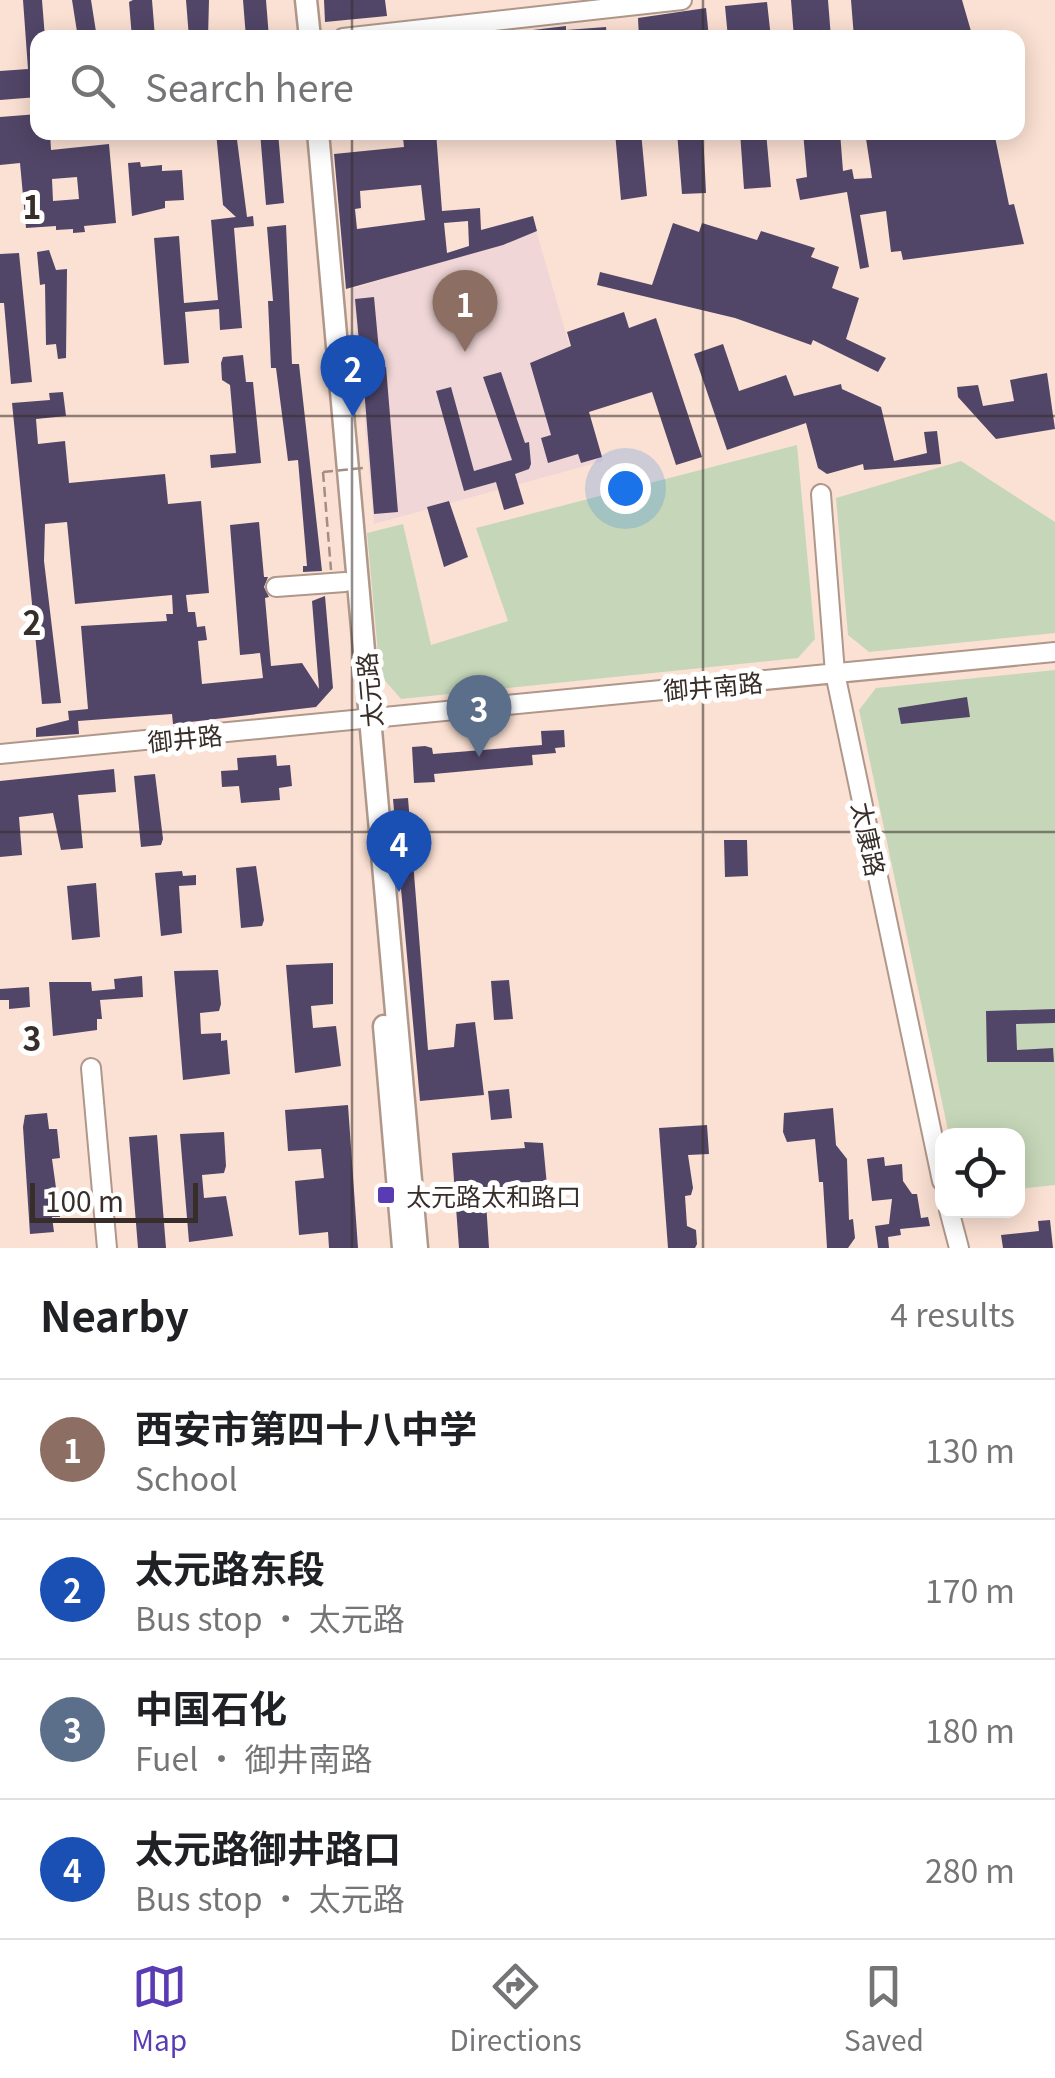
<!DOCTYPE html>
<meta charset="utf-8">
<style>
:root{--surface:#fff;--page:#f2f2f2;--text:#202124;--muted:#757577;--line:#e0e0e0;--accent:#593bb3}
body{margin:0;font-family:Georgia,"Noto Sans SC",serif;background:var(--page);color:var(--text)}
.controls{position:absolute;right:30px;bottom:30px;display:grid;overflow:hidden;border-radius:20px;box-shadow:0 5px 25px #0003}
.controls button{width:90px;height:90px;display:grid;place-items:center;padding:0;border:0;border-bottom:2px solid var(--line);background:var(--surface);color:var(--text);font:50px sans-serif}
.scale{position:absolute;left:30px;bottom:25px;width:168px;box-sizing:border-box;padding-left:10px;border:5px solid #382e29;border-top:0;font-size:28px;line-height:35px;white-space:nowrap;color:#382e29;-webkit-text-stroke:8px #fff;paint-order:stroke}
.you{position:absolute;left:625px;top:488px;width:35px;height:35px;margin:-25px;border:8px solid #fff;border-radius:50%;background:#1a73e8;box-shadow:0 0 0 15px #1a73e833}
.badge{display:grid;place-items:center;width:65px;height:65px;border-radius:50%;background:var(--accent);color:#fff;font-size:32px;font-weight:700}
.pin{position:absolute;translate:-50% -82px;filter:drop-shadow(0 2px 5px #0008)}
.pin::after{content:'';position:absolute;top:52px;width:35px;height:30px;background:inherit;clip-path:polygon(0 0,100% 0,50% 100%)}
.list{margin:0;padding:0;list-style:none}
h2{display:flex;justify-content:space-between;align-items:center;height:130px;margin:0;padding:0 40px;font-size:42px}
h2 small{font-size:32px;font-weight:400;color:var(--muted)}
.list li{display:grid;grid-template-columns:65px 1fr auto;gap:30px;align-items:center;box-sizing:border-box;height:140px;padding:0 40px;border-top:2px solid var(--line)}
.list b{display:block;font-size:38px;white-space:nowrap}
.list p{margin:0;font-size:32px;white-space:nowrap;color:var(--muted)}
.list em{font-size:32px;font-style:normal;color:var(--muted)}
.icon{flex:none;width:55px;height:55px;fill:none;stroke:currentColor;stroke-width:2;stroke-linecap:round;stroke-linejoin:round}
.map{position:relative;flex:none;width:1055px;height:1248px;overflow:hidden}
.search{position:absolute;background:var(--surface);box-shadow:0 5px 25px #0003;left:30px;right:30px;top:30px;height:110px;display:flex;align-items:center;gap:25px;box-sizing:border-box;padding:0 35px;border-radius:20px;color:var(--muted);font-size:38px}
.sheet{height:690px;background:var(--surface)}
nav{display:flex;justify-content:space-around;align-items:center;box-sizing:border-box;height:140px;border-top:2px solid var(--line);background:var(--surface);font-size:28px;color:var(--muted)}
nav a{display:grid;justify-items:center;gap:5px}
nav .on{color:var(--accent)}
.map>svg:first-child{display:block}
.education{fill:#f0d6d6}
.green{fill:#c6d7b9}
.building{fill:#524668;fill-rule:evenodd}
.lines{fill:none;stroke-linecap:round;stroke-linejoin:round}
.minor-casing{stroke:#af978a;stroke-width:22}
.major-casing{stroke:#af978a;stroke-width:25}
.path{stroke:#a18f85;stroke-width:2.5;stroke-dasharray:10 5;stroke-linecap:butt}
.minor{stroke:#fff;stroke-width:18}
.major{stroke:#fff;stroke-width:20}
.path-bridge{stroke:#a18f85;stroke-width:2.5;stroke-dasharray:10 5;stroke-linecap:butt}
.grid{fill:none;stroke:#382e29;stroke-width:2.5;stroke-opacity:0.55}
.poi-dot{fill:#593bb3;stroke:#fff;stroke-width:4}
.labels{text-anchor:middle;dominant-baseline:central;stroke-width:10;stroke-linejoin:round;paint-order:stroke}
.street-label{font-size:25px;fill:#382e29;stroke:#fff}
.poi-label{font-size:25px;fill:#382e29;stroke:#fff;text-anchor:start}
.grid-label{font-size:32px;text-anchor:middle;font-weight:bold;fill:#382e29;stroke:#fff;stroke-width:10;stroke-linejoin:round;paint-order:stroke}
</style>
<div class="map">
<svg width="1055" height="1248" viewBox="0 0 1055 1248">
<rect width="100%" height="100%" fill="#fbe1d3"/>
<!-- education -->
<path class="education" d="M536 230 603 461 374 524 352 289Z"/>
<!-- green -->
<path class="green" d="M797 445 815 639 798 658 401 699 380 675 367 533 403 524 431 645 508 621 476 528Z
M961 461 1055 522V633L869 652 848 635 836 498Z
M1055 670V1185L1018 1189V1136L949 1135 859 710 876 688Z"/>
<!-- building -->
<path class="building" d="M23 0H42L45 38H38V97L0 100V71L28 69Z
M72 0H91L97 38H78Z
M133 0H152L155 37 132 38 129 2Z
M186 0H209L208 38H189Z
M243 0H266L269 38H246Z
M324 0H385L387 16 325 22Z
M791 0H828L831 38H794Z
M851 0H962L973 38H854Z
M767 2 771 38H728L725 6Z
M706 8 709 38H639L638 18Z
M566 26V30L606 27 607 38H516V32Z
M38 114V132H50L51 150 109 144 116 223 84 226 85 232 73 233V229L56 230V226L26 228 20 163 0 165V117ZM77 177 79 199 53 201 52 179Z
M216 132H236L247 217 253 216 254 226 234 228 242 328 220 330 219 309 185 312 189 363 164 365 154 238 179 236 184 303 218 300 211 220 236 217 223 205Z
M260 132H278L284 203 266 205Z
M421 132H436L442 211 480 208 481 230 533 216 537 231 503 245 346 289 334 154 404 147 403 138 422 136ZM421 185 425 220 357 229 355 209 361 208 360 191ZM468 221 469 246 447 253 444 223Z
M615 132H641L647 196 621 200Z
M677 132H703L706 193 682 194Z
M740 132H766L771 187 744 189Z
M803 132H840L843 171 852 169 854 179 872 178 865 132H994L1009 205 1014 204 1024 244 903 260 901 251 891 252 886 211 860 215 869 267 860 269 847 192 800 200 796 179 807 177Z
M140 162 141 167 162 165V171L182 170 184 200 165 201V208L132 216 128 163Z
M673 223 699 232 702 223 757 240 761 231 815 248 811 257 839 267 832 288 859 298 846 339 886 358 878 372 813 340 811 345 735 318 597 285 600 272 652 285Z
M286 225 292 364H299L322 571 303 572V566H307L298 460 288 461 276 368H271L268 301H273L267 227Z
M49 250 56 270 67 269 66 358 58 359 56 344 46 345 45 284 40 285 37 252Z
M19 253 32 382 11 384 4 303H0V254Z
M374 297 379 351 360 352 355 299Z
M624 312 629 328 656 318 702 457 676 465 652 392 589 412 602 457 581 463 578 454 548 463 541 438 551 435 530 363 571 346 567 332Z
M723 344 739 391 786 375 794 396 841 384 842 389 881 407 894 461 927 453 924 432 937 431 941 464 864 470 863 464 827 474 818 468 806 423 727 450 694 354Z
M243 355 246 382H253L261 463 211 468 210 455 236 453 230 385 222 380 221 363 223 357Z
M386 367 398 512 374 514 363 375Z
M501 372 525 443 529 442 531 464 529 469 515 474 524 504 504 510 496 482 464 491 436 391 451 387 474 471 512 460 483 377Z
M1047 373 1055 429 996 439 958 397 957 387 978 385 983 406 1014 401 1010 380Z
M63 392 66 416 36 419 38 444 65 441 69 483 165 474 168 504 201 501 209 593 186 595 188 612H195L197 627 205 626 207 640 198 641 202 684 263 678 260 653 240 655 230 525 259 522 264 577H268L264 587 269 597 265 598 271 666 302 663 319 689 312 601 325 596 333 688 316 707 173 724 172 714 78 721 79 734 36 737V728L69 720 68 711 88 709 81 626 167 621 166 614H173L172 595 75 604 67 522 45 524 44 561 61 703 42 704 12 403 50 400 49 393Z
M449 501 468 557 444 567 427 507Z
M967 697 970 717 901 724 898 708Z
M564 730 565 747 555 748 556 753 532 755 533 765 434 774 435 782 414 783 412 747 425 746 432 748 433 754 542 745 541 731Z
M276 755 277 766 290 765 292 786 279 788 280 800 241 803 239 786 222 787 221 771 238 770 237 758Z
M114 769 116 792 78 795 83 848 61 850 53 813 19 817 22 855 0 857V781Z
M155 774 163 839 161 845 141 847 134 776Z
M408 798 428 1050 454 1047 456 1024 475 1022 484 1095 420 1101 393 799Z
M724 840H747L748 876 725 877Z
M256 866 264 920 262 926 241 928 236 868Z
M182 871 183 876 196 875V885L179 886 182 933 161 936 155 873Z
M96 883 100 937 72 940 67 886Z
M333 963V1004L311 1006 313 1028 336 1026 341 1066 295 1073 286 965Z
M218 970 221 1004 219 1011 200 1013 201 1034 221 1033V1041L227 1040 230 1074 183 1080 174 971Z
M142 976 143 997 100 1000 102 1019H97V1030L53 1036 49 982H91L92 991 115 989 114 979Z
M509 980 513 1019 494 1020 491 981Z
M29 987 30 1007 9 1009V1000H0V989Z
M1055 1009V1023L1016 1024 1017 1050 1053 1048 1054 1062H987L986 1011Z
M509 1089 512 1118 491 1120 488 1091Z
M348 1105 358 1248H329L328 1232 299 1235 295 1181 324 1178 321 1149 288 1151 285 1110Z
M833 1108 836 1145 847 1159 849 1220 853 1219 855 1238 848 1248H827L823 1182H819L815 1139 787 1142 783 1132 784 1113Z
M47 1113 49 1129H57L58 1138 60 1158 52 1159 60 1217H52L54 1232 30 1234 23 1127 25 1115Z
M707 1125 709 1154 688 1155 693 1188 691 1195 685 1196 687 1226 696 1230 697 1244 695 1248H668L659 1128Z
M224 1132 226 1166 224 1173 202 1175 204 1198 226 1196 233 1236 189 1242 180 1134Z
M157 1135 166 1248H138L129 1137Z
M524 1142 543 1143 548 1196 486 1202 489 1248H459L452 1153 525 1148Z
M884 1157 885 1166 902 1164 903 1181 912 1194H917L921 1218 928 1217 930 1226 900 1229 901 1235 888 1237 889 1248H878L875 1226 889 1224 892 1199 872 1201 867 1159Z
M1050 1220 1053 1248H1003L1001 1235 1039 1231 1038 1221Z"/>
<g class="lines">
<!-- minor casing -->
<g class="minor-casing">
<path id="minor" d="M343 38 682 0
M821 494 835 673 942 1181
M276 587 345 582
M0 754 1055 652
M91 1068 107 1248
M949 1210 959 1248"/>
</g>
<!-- major casing -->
<g class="major-casing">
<path id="major" d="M306 0 310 38
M318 132 417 1248
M384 1026 403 1248"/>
</g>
<!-- path -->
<path class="path" d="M323 472 331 570"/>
<!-- minor -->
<use href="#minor" class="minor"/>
<!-- major -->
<use href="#major" class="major"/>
<!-- path-bridge -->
<path class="path-bridge" d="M323 472 364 468"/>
</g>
<!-- grid -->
<path class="grid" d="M352 0V38M703 0V38M352 132V1248M703 132V1248M0 416H1055M0 832H1055"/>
<!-- markers -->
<rect class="poi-dot" x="376" y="1185" width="20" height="20" rx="5"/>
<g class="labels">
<!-- street labels -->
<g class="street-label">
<text transform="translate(713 685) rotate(-5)">御井南路</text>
<text transform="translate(368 690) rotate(-95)">太元路</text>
<text transform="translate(185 737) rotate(-6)">御井路</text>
<text transform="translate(870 839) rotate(78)">太康路</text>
</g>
<!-- poi labels -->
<g class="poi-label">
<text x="406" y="1195">太元路太和路口</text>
</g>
</g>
<g class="grid-label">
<text x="32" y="219">1</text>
<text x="32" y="635">2</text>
<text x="32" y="1051">3</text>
</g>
</svg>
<div class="controls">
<button><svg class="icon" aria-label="locate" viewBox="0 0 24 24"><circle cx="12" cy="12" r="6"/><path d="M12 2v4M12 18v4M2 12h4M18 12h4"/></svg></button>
</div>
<div class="scale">100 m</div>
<div class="you"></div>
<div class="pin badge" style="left:465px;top:352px;background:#8d6e63">1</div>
<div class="pin badge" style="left:353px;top:417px;background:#1a4fb4">2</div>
<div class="pin badge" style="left:479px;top:757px;background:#5c6f8a">3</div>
<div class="pin badge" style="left:399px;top:892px;background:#1a4fb4">4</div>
<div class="search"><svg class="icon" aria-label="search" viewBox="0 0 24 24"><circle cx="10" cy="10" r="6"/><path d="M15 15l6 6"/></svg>Search here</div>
</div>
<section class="sheet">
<h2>Nearby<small>4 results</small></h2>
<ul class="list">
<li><span class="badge" style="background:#8d6e63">1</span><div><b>西安市第四十八中学</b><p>School</p></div><em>130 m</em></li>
<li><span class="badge" style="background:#1a4fb4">2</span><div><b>太元路东段</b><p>Bus stop · 太元路</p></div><em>170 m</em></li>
<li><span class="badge" style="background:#5c6f8a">3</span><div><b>中国石化</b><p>Fuel · 御井南路</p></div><em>180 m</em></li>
<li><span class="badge" style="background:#1a4fb4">4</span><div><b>太元路御井路口</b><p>Bus stop · 太元路</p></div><em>280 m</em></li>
</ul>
</section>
<nav>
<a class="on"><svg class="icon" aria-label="map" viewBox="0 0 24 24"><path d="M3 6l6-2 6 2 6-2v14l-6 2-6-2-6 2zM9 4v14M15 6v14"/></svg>Map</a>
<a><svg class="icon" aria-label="directions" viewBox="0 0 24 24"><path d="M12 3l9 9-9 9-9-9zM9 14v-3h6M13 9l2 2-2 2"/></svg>Directions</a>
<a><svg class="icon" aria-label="saved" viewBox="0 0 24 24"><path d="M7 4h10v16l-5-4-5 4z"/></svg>Saved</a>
</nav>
